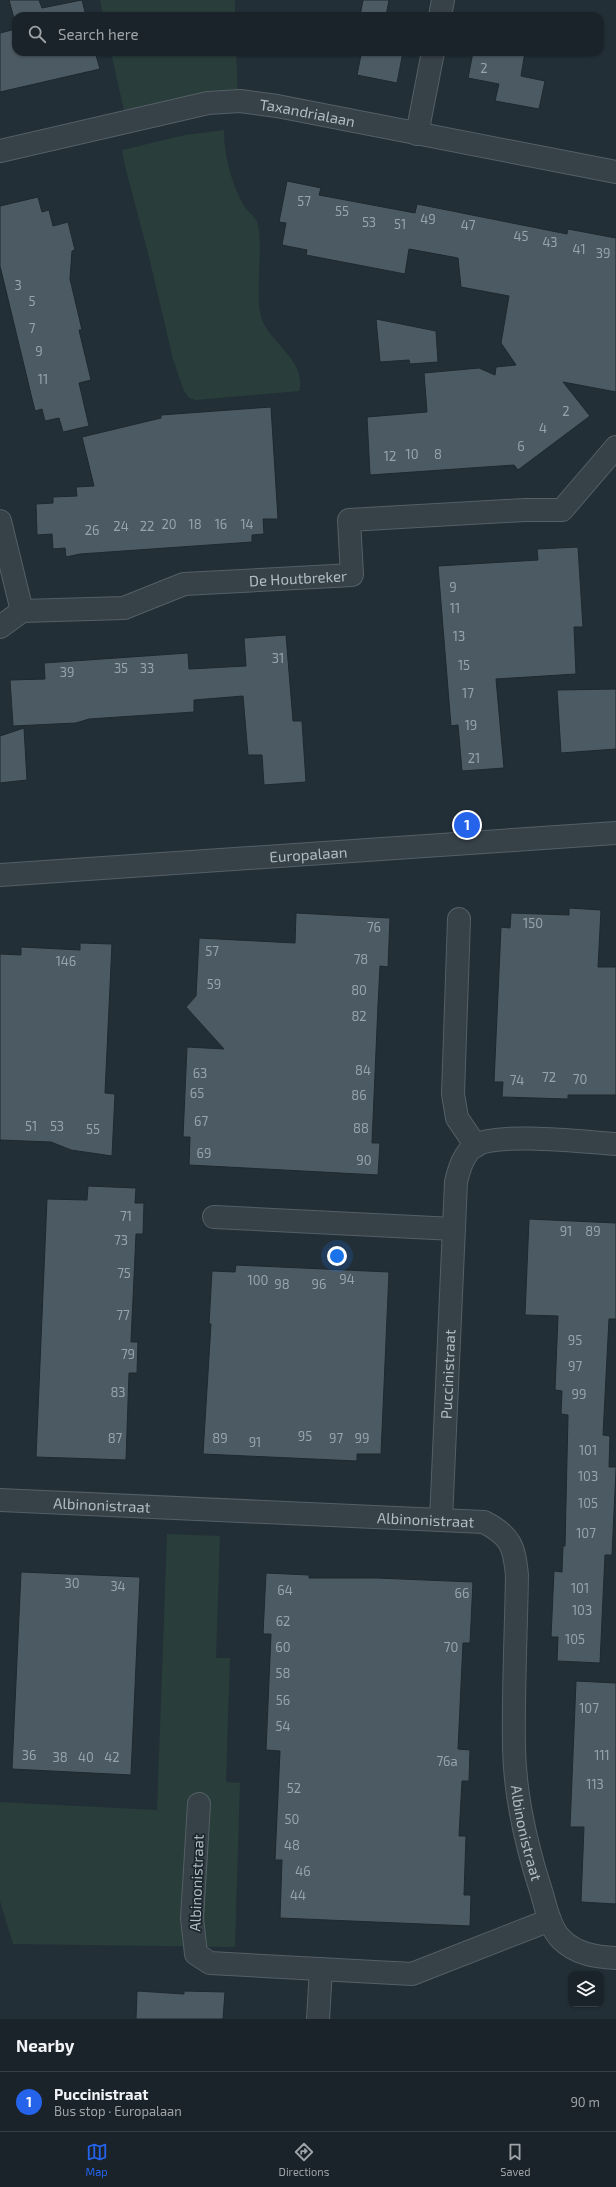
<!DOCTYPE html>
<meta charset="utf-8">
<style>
:root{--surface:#1a2329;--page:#232b31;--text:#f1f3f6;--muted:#9fa4a8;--line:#384046;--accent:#2563eb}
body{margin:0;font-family:"Exo 2",sans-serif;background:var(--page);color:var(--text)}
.controls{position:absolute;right:12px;bottom:12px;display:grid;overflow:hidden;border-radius:8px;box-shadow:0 1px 3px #0004}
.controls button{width:36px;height:36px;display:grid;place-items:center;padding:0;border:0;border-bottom:1px solid var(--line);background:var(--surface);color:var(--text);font:20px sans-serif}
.you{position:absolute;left:337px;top:1256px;width:14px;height:14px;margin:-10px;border:3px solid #fff;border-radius:50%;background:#1a73e8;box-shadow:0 0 0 6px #1a73e833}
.badge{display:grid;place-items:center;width:26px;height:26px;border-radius:50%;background:var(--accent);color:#fff;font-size:13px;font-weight:700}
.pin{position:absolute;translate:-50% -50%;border:2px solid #fff;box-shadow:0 1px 4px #0006}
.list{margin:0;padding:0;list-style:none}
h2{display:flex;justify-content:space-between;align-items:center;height:52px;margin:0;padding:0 16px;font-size:17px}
h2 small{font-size:13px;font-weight:400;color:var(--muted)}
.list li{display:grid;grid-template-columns:26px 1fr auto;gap:12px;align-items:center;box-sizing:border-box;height:60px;padding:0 16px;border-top:1px solid var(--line)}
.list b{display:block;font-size:15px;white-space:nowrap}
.list p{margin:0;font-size:13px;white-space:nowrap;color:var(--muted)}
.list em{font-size:13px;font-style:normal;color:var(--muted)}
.icon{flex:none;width:22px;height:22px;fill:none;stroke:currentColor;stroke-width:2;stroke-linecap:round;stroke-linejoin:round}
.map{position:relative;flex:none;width:616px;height:2019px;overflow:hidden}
.search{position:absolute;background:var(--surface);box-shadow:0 1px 3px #0004;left:12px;right:12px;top:12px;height:44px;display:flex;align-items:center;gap:10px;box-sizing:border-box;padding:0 14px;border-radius:12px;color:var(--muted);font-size:15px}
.sheet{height:112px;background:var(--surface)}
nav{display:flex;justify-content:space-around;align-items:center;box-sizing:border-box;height:56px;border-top:1px solid var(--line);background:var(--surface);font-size:11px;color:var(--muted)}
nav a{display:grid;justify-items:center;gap:2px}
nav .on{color:var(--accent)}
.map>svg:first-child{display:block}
.green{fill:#293d3a}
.building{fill:#4c5a63;stroke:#1e282f}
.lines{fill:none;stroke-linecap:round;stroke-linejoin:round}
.minor-casing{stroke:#545f66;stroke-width:24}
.minor{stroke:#374148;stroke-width:22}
.labels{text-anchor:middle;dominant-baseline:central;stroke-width:3.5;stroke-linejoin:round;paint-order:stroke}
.number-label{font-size:13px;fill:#98a4ac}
.street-label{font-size:15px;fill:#b1bcc4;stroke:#1c262d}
</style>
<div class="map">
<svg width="616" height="2019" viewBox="0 0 616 2019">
<rect width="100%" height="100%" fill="#232f37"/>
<!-- green -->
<path class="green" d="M100 0H235V16H103Z
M111 52H236L238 92 124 111Z
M224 130C224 156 231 182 244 206 248 212 257 218 258 225 264 252 253 301 263 322 273 345 307 362 299 391L196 400 189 398 184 391 173 359 149 257 125 166 122 150 185 135Z
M167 1534 220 1536 216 1658H230L226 1782 240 1783 235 1947 13 1944 0 1901V1802L157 1810Z"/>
<!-- building -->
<path class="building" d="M9 0H39L42 8 82 0 86 16H16V26Z
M363 0H389L386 16H360Z
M16 29V52H95L100 69 0 92V33Z
M354 52H403L397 83 357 75 361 55Z
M473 52H525L521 76 545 81 539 109 495 101 499 84 468 78Z
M287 181 321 188 319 195 415 213 417 204 567 234 568 229 616 238V392L563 382 590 416 518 470 514 465 370 475 367 417 427 412 424 373 479 368 495 375 496 367 516 365 501 343 509 296 461 287 458 258 409 249 405 274 306 255 307 250 282 245 286 223 279 222Z
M38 197 42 212 49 210 53 226 68 222 75 250 72 251 70 279 82 330H79L91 380 79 383 89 426 63 432 59 418 45 421 42 409 35 411 0 266V206Z
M376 319 436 331 438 362 410 364 409 360 380 362Z
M271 407 278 519H263L264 534 252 535V542L80 554 66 557 65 548 53 549 52 534 37 535 36 504 53 503V497L77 496 76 487 94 486 82 437 161 418V415Z
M578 547 583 627H574L576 674 496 679 504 768 462 771 458 725 451 726 438 566 538 560 537 549Z
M286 635 293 721H302L306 782 264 785 262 755H248L243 696 194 700V712L89 719 76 723 13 726 10 680 45 679 44 663 188 653 189 669 246 666 244 638Z
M616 689V749L561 753 557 690Z
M24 728 27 780 0 783V736Z
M569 908 601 910 598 967H616V1095H568V1099L502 1097 503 1082H494L501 927 510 928 511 913 569 915Z
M296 913 390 918 388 967 380 966 378 1005 372 1143H380L378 1175 189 1165 190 1137H183L187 1047 224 1049 186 1007 196 996 199 938 295 943Z
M80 943 112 944 105 1093 115 1094 112 1156 71 1150 51 1142 0 1140V954L21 955V947L80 950Z
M88 1186 136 1188 135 1203H144L143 1234H136L131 1342H138L137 1373H129L126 1460 36 1457 47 1199 87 1200Z
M529 1219 616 1223V1319H609L603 1435 610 1436 609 1467H616V1470L612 1555H605L600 1663 557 1661 558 1637H551L554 1571 562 1572 563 1546H565L568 1415 561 1414 562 1391 555 1390 558 1316 525 1315Z
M236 1265 389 1272 381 1454H357V1461L203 1454 211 1324H209L212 1271 235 1272Z
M21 1572 140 1577 131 1775 12 1769Z
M266 1573 309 1575V1578H377L473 1582 470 1643H463L458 1749 470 1750 469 1781H462L459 1836H466L464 1895H471L470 1926 280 1918 282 1860H275L280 1751 266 1750 271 1634H263Z
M576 1681 616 1683V1904L581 1902 584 1827H570Z
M137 1991 184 1994V1991L225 1992 223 2019H136Z"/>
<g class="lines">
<!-- minor casing -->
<g class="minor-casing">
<g id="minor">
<path d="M440 16 443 0"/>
<path d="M417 134 433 52"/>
<path id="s1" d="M0 151 208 103 240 101 277 106 616 172"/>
<path d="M0 521 22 611"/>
<path id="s2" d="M0 627 22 611 124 608 184 584 352 575 349 520 525 510H562L616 447"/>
<path id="s3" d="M0 875 616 833"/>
<path d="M459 919 453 1094 457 1118 476 1146"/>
<path d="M214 1217 454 1229"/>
<path id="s4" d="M0 1500 484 1522C511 1536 514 1546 517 1575 516 1633 513 1691 514 1748 515 1797 527 1848 542 1894 546 1908 550 1928 561 1939 576 1954 595 1957 616 1958"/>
<path id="s5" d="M441 1520 456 1182C459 1169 464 1152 476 1145 500 1132 586 1142 616 1144"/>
<path d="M199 1804 192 1918 196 1954 210 1963 412 1974 550 1920"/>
<path d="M318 2019 321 1969"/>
</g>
</g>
<!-- minor -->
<use href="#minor" class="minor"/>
</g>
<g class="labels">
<!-- number labels -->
<g class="number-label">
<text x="484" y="68">2</text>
<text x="304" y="201">57</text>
<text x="342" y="211">55</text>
<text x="428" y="219">49</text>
<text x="369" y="222">53</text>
<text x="400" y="224">51</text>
<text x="468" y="225">47</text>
<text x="521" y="236">45</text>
<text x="550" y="242">43</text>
<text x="579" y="249">41</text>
<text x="603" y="253">39</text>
<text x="18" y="285">3</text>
<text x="32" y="301">5</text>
<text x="32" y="328">7</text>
<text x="39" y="351">9</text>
<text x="43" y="379">11</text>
<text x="566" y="411">2</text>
<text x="543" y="428">4</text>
<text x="521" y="446">6</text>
<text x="412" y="454">10</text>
<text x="438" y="454">8</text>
<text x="390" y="456">12</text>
<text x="169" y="524">20</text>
<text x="195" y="524">18</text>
<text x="221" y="524">16</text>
<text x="247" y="524">14</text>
<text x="121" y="526">24</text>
<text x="147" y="526">22</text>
<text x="92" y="530">26</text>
<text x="453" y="587">9</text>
<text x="455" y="608">11</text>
<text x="459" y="636">13</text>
<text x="278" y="658">31</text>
<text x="464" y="665">15</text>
<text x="121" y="668">35</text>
<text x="147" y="668">33</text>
<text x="67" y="672">39</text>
<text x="468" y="693">17</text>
<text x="471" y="725">19</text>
<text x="474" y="758">21</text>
<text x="533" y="923">150</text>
<text x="374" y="927">76</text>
<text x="212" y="951">57</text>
<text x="361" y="959">78</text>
<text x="66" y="961">146</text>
<text x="214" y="984">59</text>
<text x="359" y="990">80</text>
<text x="359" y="1016">82</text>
<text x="363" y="1070">84</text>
<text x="200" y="1073">63</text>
<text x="549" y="1077">72</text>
<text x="580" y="1079">70</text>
<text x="517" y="1080">74</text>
<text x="197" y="1093">65</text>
<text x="359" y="1095">86</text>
<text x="201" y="1121">67</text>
<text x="31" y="1126">51</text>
<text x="57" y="1126">53</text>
<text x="361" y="1128">88</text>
<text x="93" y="1129">55</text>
<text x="204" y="1153">69</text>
<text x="364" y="1160">90</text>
<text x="126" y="1216">71</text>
<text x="566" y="1231">91</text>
<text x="593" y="1231">89</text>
<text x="121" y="1240">73</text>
<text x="124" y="1273">75</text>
<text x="347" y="1279">94</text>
<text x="258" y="1280">100</text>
<text x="282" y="1284">98</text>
<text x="319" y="1284">96</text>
<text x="123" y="1315">77</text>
<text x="575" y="1340">95</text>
<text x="128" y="1354">79</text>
<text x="575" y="1366">97</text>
<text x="118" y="1392">83</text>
<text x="579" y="1394">99</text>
<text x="305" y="1436">95</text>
<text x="115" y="1438">87</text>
<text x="220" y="1438">89</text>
<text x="336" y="1438">97</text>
<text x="362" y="1438">99</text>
<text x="255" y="1442">91</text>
<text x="588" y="1450">101</text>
<text x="588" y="1476">103</text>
<text x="588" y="1503">105</text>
<text x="586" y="1533">107</text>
<text x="72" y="1583">30</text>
<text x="118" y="1586">34</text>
<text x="580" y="1588">101</text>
<text x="285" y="1590">64</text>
<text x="462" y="1593">66</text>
<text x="582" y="1610">103</text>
<text x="283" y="1621">62</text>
<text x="575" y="1639">105</text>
<text x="283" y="1647">60</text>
<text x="451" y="1647">70</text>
<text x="283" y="1673">58</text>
<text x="283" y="1700">56</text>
<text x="589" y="1708">107</text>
<text x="283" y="1726">54</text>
<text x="29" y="1755">36</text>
<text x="602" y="1755">111</text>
<text x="60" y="1757">38</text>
<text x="86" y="1757">40</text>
<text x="112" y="1757">42</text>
<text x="447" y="1761">76a</text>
<text x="595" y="1784">113</text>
<text x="294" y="1788">52</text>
<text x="292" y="1819">50</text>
<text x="292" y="1845">48</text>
<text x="303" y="1871">46</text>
<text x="298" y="1895">44</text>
</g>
<!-- street labels -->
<g class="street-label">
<text stroke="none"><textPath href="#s1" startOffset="314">Taxandrialaan</textPath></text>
<text stroke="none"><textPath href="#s2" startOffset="308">De Houtbreker</textPath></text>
<text stroke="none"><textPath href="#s3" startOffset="309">Europalaan</textPath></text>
<text stroke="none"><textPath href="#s5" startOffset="146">Puccinistraat</textPath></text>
<text stroke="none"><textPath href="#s4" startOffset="102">Albinonistraat</textPath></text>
<text stroke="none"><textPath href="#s4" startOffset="426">Albinonistraat</textPath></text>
<text stroke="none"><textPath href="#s4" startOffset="810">Albinonistraat</textPath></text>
<text transform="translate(196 1883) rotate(-88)">Albinonistraat</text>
</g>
</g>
</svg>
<div class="controls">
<button><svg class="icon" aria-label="layers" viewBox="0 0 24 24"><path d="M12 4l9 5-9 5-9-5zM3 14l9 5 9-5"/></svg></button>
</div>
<div class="you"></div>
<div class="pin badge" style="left:467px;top:825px">1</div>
<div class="search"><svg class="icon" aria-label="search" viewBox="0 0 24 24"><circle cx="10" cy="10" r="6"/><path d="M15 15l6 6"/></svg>Search here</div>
</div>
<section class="sheet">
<h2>Nearby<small></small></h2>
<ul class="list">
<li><span class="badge">1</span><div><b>Puccinistraat</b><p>Bus stop · Europalaan</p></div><em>90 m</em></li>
</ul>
</section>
<nav>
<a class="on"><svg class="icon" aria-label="map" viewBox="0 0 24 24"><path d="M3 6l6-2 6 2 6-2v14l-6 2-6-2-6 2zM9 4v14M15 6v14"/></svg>Map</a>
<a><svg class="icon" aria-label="directions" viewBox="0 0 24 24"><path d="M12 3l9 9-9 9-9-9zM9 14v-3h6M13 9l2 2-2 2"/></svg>Directions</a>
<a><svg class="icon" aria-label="saved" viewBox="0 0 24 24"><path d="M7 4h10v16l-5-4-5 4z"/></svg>Saved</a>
</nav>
